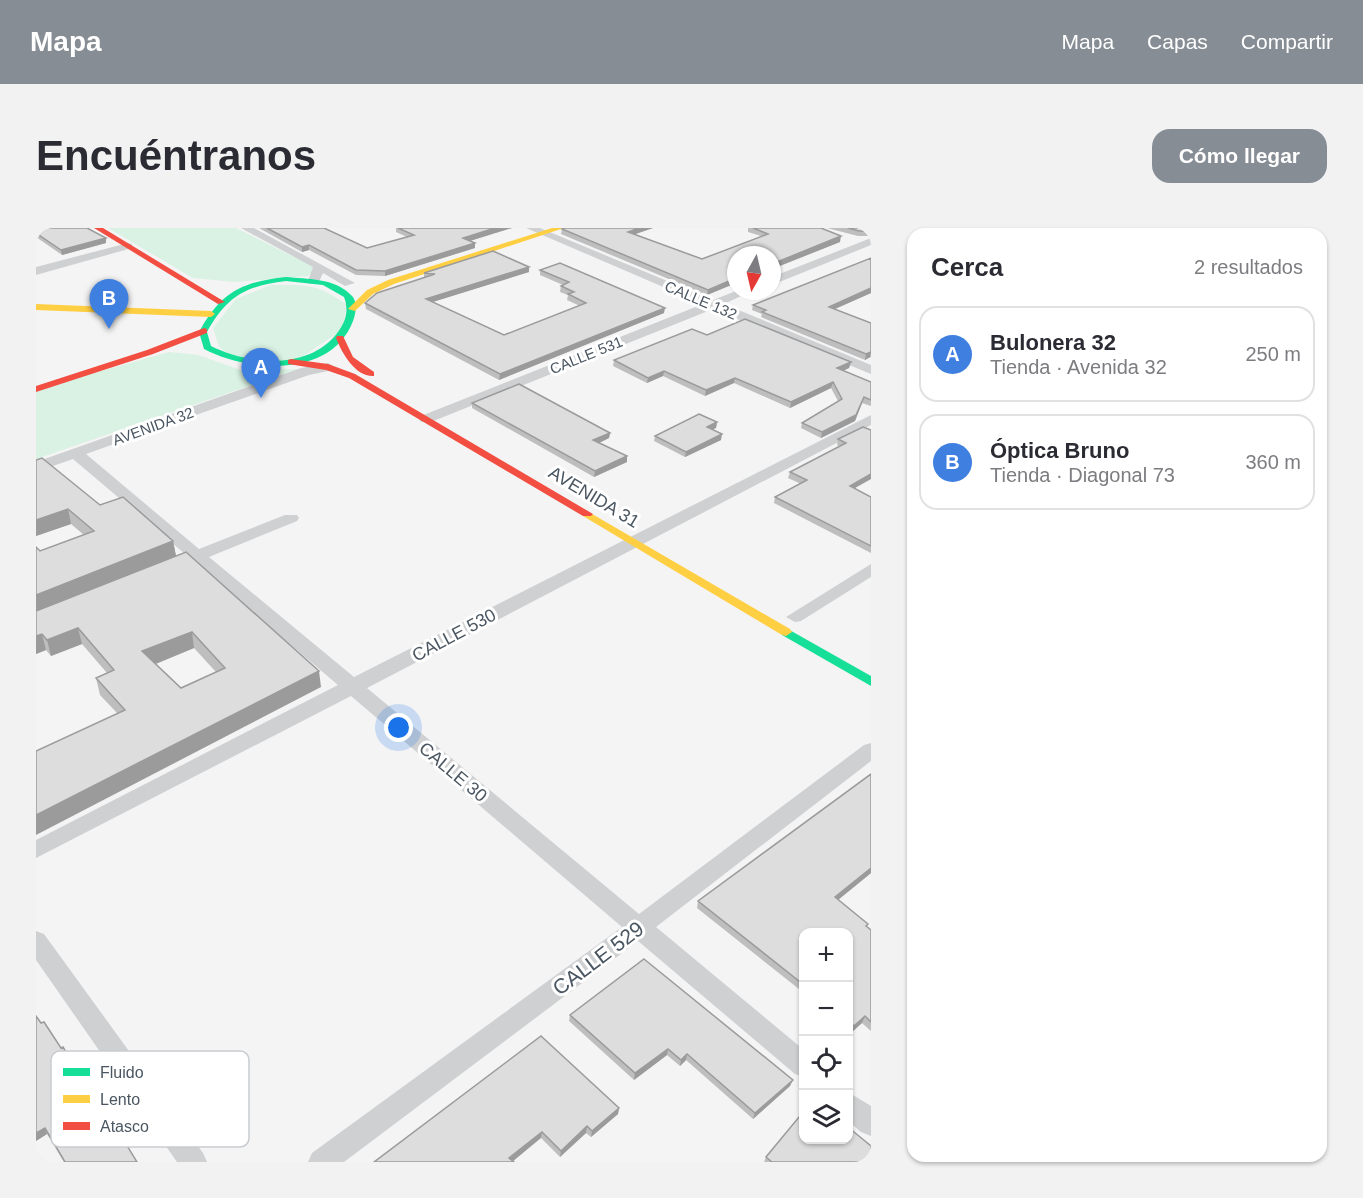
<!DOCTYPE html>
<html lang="es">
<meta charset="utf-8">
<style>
:root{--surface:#fff;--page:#f2f2f3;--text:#2b2b33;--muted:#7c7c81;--line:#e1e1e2;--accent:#868d94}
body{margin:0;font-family:Arial,sans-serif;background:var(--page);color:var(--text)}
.controls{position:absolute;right:18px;bottom:18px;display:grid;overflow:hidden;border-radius:12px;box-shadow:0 2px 4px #0004}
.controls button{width:54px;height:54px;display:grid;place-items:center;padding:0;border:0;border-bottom:2px solid var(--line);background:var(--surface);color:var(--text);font:30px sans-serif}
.compass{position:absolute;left:691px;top:18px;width:54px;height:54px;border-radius:50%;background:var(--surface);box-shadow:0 2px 4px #0004;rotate:188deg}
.you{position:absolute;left:363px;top:500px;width:21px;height:21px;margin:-15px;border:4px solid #fff;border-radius:50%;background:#1a73e8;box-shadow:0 0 0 9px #1a73e833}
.badge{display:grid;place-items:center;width:39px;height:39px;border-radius:50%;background:var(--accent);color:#fff;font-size:20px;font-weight:700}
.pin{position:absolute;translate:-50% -50px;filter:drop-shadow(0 2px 3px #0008)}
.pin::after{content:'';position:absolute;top:32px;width:21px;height:18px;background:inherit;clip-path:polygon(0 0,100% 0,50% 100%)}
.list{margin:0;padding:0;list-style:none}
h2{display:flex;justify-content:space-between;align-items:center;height:78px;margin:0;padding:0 24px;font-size:26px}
h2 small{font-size:20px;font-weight:400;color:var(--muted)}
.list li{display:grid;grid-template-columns:39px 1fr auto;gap:18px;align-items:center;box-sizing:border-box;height:96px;margin:0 12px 12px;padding:0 12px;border:2px solid var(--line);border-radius:18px}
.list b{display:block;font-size:22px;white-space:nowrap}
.list p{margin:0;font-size:20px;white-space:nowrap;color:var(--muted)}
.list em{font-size:20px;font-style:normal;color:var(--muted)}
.icon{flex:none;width:33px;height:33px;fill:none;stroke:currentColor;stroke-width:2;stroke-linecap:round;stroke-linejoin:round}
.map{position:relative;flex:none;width:835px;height:934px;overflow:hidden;border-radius:18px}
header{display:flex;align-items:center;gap:36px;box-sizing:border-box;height:84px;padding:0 30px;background:var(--accent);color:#fff}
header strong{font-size:28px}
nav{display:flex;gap:33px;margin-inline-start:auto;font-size:21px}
.intro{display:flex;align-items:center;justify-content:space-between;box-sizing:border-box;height:144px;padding:0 36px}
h1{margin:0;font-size:42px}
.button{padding:15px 27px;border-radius:18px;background:var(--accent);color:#fff;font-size:21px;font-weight:700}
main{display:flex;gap:36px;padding:0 36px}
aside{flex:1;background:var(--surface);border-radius:18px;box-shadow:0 2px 4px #0004}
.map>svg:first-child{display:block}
.green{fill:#d9f2e3}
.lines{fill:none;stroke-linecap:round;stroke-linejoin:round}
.street{fill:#ced0d2;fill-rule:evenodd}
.fast{fill:#16e098;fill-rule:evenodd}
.slow{fill:#ffcf43;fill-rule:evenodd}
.jam{fill:#f24e42;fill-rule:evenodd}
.wall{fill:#bebebf;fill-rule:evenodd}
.shaded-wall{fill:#9b9b9b}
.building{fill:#ddddde;stroke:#9b9b9b;stroke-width:1.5;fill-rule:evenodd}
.labels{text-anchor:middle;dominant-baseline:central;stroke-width:6;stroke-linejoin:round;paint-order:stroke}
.far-street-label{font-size:15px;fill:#4a5661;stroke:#fff}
.street-label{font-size:18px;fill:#4a5661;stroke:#fff}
.near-street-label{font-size:21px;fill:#4a5661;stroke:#fff}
.key{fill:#fff;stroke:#c9ccd0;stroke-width:1.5}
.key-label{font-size:16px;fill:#4a5661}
</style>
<header>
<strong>Mapa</strong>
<nav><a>Mapa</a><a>Capas</a><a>Compartir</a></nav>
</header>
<div class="intro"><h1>Encuéntranos</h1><a class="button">Cómo llegar</a></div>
<main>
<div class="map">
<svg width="835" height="934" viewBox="0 0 835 934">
<rect width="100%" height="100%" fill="#f4f4f4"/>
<!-- green -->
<path class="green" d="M72 0H200L280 40 272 48 199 54 157 50Z
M235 57C270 57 281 55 311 77L306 102 260 133 202 132 183 119 177 100 200 71Z
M133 124 162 127 205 142 262 141 0 231V161Z"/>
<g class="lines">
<!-- street -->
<path class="street" d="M205 0H218L319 55 309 58 287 45 282 56H274L272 53 277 39Z
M490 0H504L677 72 700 63H716L688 76 835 137V146L677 81 395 194H385L383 191 385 188 667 76Z
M835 10V17L736 57V49Z
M92 15 96 16V20L0 47V39Z
M292 135 299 139 297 142 273 147 50 226 163 321 249 287H261L263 290 261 293 173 329 318 449 835 187V197L331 460 603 686 828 517 835 515V533L620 699 768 822V849L759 846 602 713 308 934H272L276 925 586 699 315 468 0 630V612L302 457 158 335 144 336 141 332 149 326 37 231 0 244V234L265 140Z
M835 336V349L765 393 759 394 750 389Z
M0 703 8 706 167 925 171 934H141L0 732Z
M812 864 835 878V908L825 904 812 893Z"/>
<!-- fast -->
<path class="fast" d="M250 49C271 51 299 50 315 67 322 73 320 85 317 93 295 151 212 144 168 121L163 104C185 64 205 54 250 49ZM250 53 287 57 308 69C313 82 310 93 302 104 273 143 213 137 175 118L171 104C191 68 210 58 250 53Z
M750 400 835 448V458L746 407 744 404Z"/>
<!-- slow -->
<path class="slow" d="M516 0H528L358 56 337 66 319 83 312 81 331 62 352 52Z
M0 76 175 83 179 86 175 89 0 82Z
M551 283 754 401 756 404 750 408 746 407 547 288V284Z"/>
<!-- jam -->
<path class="jam" d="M58 0H67L189 74 182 76Z
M168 100 171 101V105L117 126 0 164V158L111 122Z
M301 108H307L317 129 338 144V148C319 149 306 125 300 110Z
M255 131 292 136 319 146 557 286 555 288H547L313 150 290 142 252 136V132Z"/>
</g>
<!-- wall -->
<path class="wall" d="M0 0 70 10V15L26 27 0 9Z
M223 0H288L331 20 371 9 360 4V0H476L434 13 439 20 349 48 320 47 273 22 266 24Z
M528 0H617L599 6 666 31 725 8 712 4V0H785L804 14 736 41V27H700V55L671 67 525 6 526 1Z
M791 0H835V8H822Z
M835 30V65L799 81 835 95V129L829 132 725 89 726 86 716 82 717 77Z
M504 42 628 85 463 152 330 81 329 75 388 49V45L493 44 397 74 468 107 544 78 531 72 532 67 524 64 525 58 527 57 504 47Z
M671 107 815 134 813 140 807 143 835 154V178L826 175 819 193 785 210 765 200 766 195 802 173 795 160 754 180 698 155 669 168 627 148 611 155 577 138 578 132Z
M436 175 574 205 573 210 563 215 591 228V234L558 249 436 180Z
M681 194 680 200 676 201 685 212 649 229 618 213 619 208Z
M827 199 819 261 835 269V325L738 275 739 269 765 256 752 250 754 244 803 218 801 217 802 211Z
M0 232 64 277 137 313 140 328 285 459 81 485 64 467 60 450 71 445 46 416 15 428 10 422 0 426 4 323 48 307 35 296 0 308ZM158 420 180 444 145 460 119 436Z
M835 546V645L802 672 832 696 831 699 835 702V803L826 795 816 804 813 802V705H768V765L661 680 662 673Z
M534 787 754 858 717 891 650 832 644 838 631 827 598 852 533 793Z
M0 788 84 913 101 934H28L11 906 0 913Z
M583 880 582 886 555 909 550 905 524 929 505 910 338 934Z
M730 929 835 934H728Z"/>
<!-- shaded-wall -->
<path class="shaded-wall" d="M459 0H476L427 15V10Z
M603 0H617L591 9 592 4Z
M805 8 804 14 736 41V36Z
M70 10V15L26 27 25 22Z
M439 15V20L349 48V43Z
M273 17V22L266 24V19Z
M493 39V44L390 76V71Z
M700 50V55L671 67 672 62Z
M835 60V65L792 84 793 79Z
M629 80 628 85 463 152 464 146Z
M835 124 834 129 829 132 830 126Z
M815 134 813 140 800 146 801 140Z
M628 143 627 148 611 155 612 150Z
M699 150 698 155 669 168 670 162Z
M797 154 795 160 754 180 755 174Z
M828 169 826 175 819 193 785 210 786 204Z
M681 194 680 200 670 204 671 199Z
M574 205 573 210 557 218V212Z
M686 206 685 212 649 229 650 224Z
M591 228V234L558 249 559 243Z
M835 246V251L812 264 814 258Z
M32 281 35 296 0 308V292Z
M137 313 140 328 0 385V367Z
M42 400 46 416 15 428 11 412Z
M156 404 158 420 110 440 106 423Z
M6 406 10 422 0 426V408Z
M283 443 285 459 0 607V587Z
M835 640V645L797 676 799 669Z
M829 788 826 795 816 804 818 798Z
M632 821 631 827 598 852 599 845Z
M651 826 650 832 644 838 645 832Z
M757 852 754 858 717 891 719 885Z
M583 880 582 886 555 909 556 903Z
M551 898 550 905 524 929 525 923Z
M9 900 11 906 0 913V905Z
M506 904 505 910 476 934 473 930Z"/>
<!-- building -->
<path class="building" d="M0 0H51L70 10 25 22 0 5Z
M231 0H288L331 20 378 7 362 0H459L427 10 439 15 349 43 320 42 273 17 266 19Z
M528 0H603L592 4 666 31 732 6 717 0H785L805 8 736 36V27H700V50L672 62 526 1Z
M812 0H835V3H823Z
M457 23 493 39 390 71 468 107 550 75 532 66 538 64 525 58 533 54 504 42 524 35 629 80 464 146 329 75 341 65 399 46 388 45Z
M835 30V60L793 79 835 95V124L830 126 726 84 730 82 717 77Z
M709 91 815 134 801 140 835 154V172L828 169 820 187 786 204 766 195 806 171 797 154 755 174 699 150 670 162 628 143 612 150 578 132 656 101 671 107Z
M483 156 574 205 557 212 591 228 559 243 436 175Z
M663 186 681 194 671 199 686 206 650 224 619 208Z
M827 199 835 202V246L814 258 835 269V318L739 269 771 252 754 244 810 215 802 211Z
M6 230 64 277 87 269 137 313 0 367V319L4 323 58 303 32 281 0 292V232Z
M150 324 283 443 0 587V523L89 482 60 450 78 442 42 400 11 412 6 406 0 408V383ZM156 404 189 440 145 460 106 423Z
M835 546V640L799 669 832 696 830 698 835 702V794L829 788 818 798 813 793V705H768V757L662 673Z
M608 731 757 852 719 885 651 826 645 832 632 821 599 845 534 787Z
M0 788 5 795 8 794 25 820 27 819 84 913 87 911 101 934H29L9 900 0 905Z
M505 808 583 880 556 903 551 898 525 923 506 904 473 930 478 934H338Z
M768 883V912H813V900L835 918V934H736L730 929Z"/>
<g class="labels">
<!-- far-street labels -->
<g class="far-street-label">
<text transform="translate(665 72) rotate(23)">CALLE 132</text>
<text transform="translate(550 127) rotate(-22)">CALLE 531</text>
<text transform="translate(117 198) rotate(-20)">AVENIDA 32</text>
</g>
<!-- street labels -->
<g class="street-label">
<text transform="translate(558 269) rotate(31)">AVENIDA 31</text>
<text transform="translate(418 407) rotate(-28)">CALLE 530</text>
<text transform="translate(417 544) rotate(40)">CALLE 30</text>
</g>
<!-- near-street labels -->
<g class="near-street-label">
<text transform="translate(562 730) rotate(-37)">CALLE 529</text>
</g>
</g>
<!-- legend -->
<rect x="15" y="823" width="198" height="96" rx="9" class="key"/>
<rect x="27" y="840" width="27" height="8" fill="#16e098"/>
<rect x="27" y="867" width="27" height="8" fill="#ffcf43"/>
<rect x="27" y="894" width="27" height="8" fill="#f24e42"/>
<g class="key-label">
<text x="64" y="850">Fluido</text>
<text x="64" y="877">Lento</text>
<text x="64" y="904">Atasco</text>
</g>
</svg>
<div class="controls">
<button>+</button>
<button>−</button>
<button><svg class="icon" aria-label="locate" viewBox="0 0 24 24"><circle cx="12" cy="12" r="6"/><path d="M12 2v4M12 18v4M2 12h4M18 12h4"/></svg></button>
<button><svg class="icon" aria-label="layers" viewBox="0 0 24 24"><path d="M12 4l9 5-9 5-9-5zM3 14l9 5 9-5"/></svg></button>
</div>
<svg class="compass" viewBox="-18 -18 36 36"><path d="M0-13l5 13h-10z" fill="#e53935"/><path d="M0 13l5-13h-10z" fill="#7c7c81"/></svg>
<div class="you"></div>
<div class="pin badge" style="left:225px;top:170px;background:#3f7fe0">A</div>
<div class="pin badge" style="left:73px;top:101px;background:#3f7fe0">B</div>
</div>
<aside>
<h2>Cerca<small>2 resultados</small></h2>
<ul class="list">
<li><span class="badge" style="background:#3f7fe0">A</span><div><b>Bulonera 32</b><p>Tienda · Avenida 32</p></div><em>250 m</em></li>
<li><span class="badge" style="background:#3f7fe0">B</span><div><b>Óptica Bruno</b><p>Tienda · Diagonal 73</p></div><em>360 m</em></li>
</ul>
</aside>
</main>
